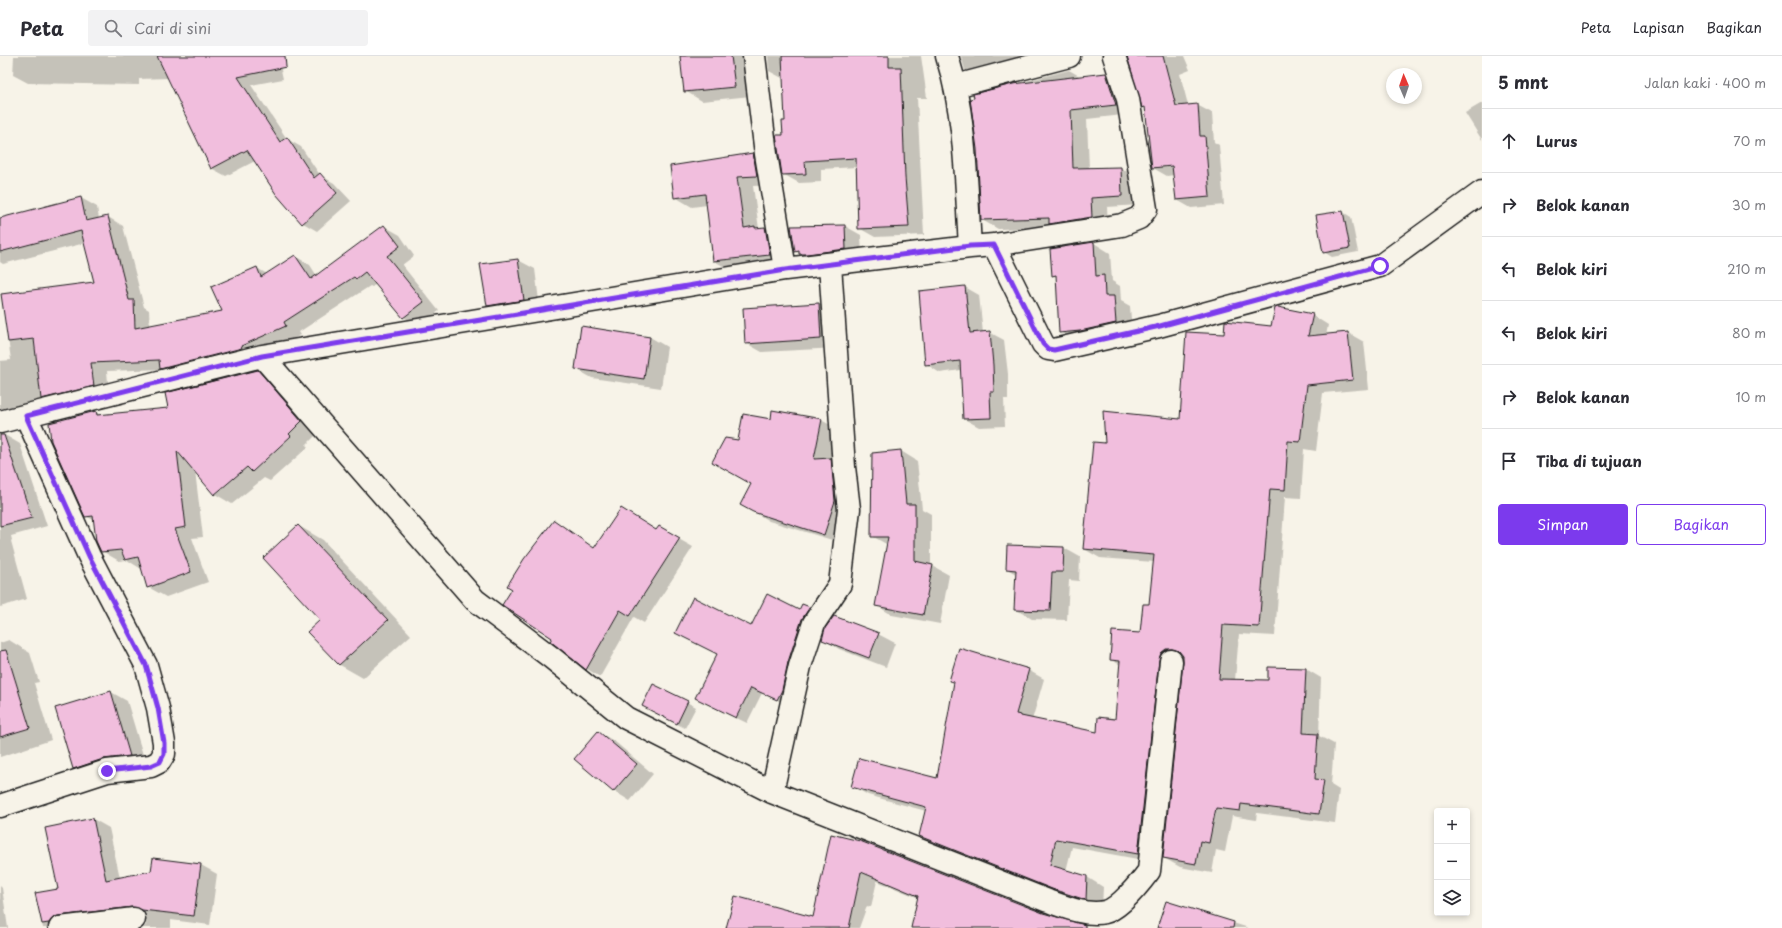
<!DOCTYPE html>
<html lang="id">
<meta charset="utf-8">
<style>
:root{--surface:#fff;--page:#f2f2f3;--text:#2b2b33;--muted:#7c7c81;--line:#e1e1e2;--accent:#7c3aed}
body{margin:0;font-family:"Playpen Sans",sans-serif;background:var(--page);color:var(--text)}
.controls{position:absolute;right:12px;bottom:12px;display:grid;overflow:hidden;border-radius:4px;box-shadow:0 2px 6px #0003}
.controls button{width:36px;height:36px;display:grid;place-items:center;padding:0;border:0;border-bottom:1px solid var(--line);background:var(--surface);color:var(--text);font:20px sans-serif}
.compass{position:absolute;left:1386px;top:12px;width:36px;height:36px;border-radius:50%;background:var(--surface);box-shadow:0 2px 6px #0003;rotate:358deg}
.stop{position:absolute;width:12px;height:12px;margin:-9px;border:3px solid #7c3aed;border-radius:50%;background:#fff}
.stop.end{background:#7c3aed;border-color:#fff;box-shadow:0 1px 4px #0008}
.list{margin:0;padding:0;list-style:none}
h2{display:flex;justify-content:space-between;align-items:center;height:52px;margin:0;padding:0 16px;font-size:17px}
h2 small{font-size:13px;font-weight:400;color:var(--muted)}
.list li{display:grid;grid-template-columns:26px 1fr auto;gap:12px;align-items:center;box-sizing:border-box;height:64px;padding:0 16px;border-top:1px solid var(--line)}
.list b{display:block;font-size:15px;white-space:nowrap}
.list em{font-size:13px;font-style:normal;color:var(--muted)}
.actions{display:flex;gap:8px;padding:12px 16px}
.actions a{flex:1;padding:9px 0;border:1px solid var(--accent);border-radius:4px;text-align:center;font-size:14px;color:var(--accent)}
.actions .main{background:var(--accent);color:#fff}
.icon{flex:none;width:22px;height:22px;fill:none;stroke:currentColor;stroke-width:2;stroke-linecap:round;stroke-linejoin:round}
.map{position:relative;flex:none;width:1482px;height:872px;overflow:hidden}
header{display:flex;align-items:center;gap:24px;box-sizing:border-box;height:56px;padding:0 20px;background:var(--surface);border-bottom:1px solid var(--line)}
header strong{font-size:19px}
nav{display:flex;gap:22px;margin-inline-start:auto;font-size:14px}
.search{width:280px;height:36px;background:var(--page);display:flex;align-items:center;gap:10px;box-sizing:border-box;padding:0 14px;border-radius:4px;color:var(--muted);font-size:15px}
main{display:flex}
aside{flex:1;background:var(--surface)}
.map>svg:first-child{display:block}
.shadow{fill:#0003;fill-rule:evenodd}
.building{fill:#f1bedd;stroke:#1c1c1c}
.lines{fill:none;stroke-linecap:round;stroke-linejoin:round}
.street-casing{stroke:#1c1c1c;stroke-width:25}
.street{stroke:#f7f3e8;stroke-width:22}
.route{stroke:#7c3aed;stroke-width:5}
</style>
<header>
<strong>Peta</strong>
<div class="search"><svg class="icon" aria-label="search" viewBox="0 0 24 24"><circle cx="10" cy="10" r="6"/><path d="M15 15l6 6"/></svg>Cari di sini</div>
<nav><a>Peta</a><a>Lapisan</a><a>Bagikan</a></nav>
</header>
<main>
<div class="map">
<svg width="1482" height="872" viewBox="0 0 1482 872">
<rect width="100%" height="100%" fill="#f7f3e8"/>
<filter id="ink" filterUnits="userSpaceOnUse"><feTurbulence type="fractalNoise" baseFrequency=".025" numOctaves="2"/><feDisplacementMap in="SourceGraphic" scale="8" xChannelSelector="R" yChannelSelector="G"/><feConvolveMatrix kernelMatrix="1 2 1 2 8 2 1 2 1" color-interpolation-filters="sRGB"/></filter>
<g filter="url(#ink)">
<!-- shadow -->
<path class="shadow" d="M14 0H278L283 23 251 29 287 83 301 91 320 119 334 127 351 145 317 175 303 167 276 137 255 105 226 120 211 112 168 22 139 23V29L28 27 13 19Z
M681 0H757L751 40 702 45 685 35Z
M768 0H921L927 42H917L924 179 875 181 859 172 857 111 821 113V126L799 127 783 118 786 66 784 23 769 15Z
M961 0H1065L980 23 965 14Z
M1128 0H1184L1190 14 1180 18 1188 49H1197L1212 57 1214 86 1219 89 1224 149 1191 152 1177 144 1174 119 1167 120 1153 112 1146 53 1143 51Z
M1069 14 1081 21 1106 18 1123 27 1132 58 1087 63 1089 113 1121 112 1137 121 1139 149 1107 151 1108 170 998 173 982 164 974 39Z
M1482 47V84L1465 57Z
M753 98 770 108 773 129 753 130 759 173 765 172 782 182 786 208 731 214 714 205 707 149 692 151 675 141Z
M81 142 97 151 99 163 108 161 123 170 144 251 149 254 150 271 223 256 257 212 267 218 295 200 310 209 317 220 384 170 400 179 414 200 402 209 439 255 419 270 404 261 376 228 372 231 370 230 299 276 301 279 256 300 177 321 163 313 107 315 109 338 3 371V378L20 388 47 470 11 480 12 484 11 485 27 543 0 551V305L11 304 2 239 96 227 85 187 3 208 0 206V163Z
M1343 156 1351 161 1358 196 1332 201 1324 196 1317 160Z
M845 170 861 179 862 202 816 207 796 195Z
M1094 187 1110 197 1112 225 1120 230 1121 245 1130 250 1132 276 1077 285 1060 276 1057 221 1053 219Z
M518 204 535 213 540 253 504 259 488 249 482 209Z
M965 231 979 239 983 277 989 276 1004 284 1008 318V343H1004L1005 370 979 371 964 363 961 314 940 317 926 308Z
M819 248 835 258 837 292 762 296 746 287Z
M1312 259 1328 269 1326 280 1348 277 1364 286 1369 333 1323 337 1316 395 1304 393 1301 442 1285 441 1275 580 1239 578 1235 624 1269 625 1306 613 1321 622 1319 680 1334 688 1331 729 1339 734 1335 767 1257 757 1256 764 1232 760 1225 796 1216 794 1212 817 1180 811 1164 802 1184 601 1177 606 1154 806 1072 791 1066 815 1087 821 1103 831 1102 852 1069 842 936 789 920 780 926 755 868 739 852 730 937 724 955 627 951 625 1028 614 1044 623 1032 664 1098 677 1116 664 1121 609 1111 604 1141 579 1149 550 1154 506 1100 502 1084 493 1106 388 1181 364 1225 279 1271 271Z
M582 271 650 281 667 291 661 332 592 322 576 313Z
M257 315 275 325 319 376 306 389 308 391 270 425 264 422 232 448 215 438 195 415 203 481 192 482 208 526 166 541 148 531 143 514 127 504 119 505 102 495 95 465 86 460 50 367 96 356 103 360 169 353ZM113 493 126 494 113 495Z
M821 364 836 372 831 403 846 411 839 486 769 465 741 448 752 428 738 385 771 365Z
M901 395 917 405 922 453 931 458V509L949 519 940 568 892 559 876 549 888 489 872 480Z
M555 466 595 493 657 475 659 472 693 491 644 567 634 561 600 621 587 613 551 585 553 582Z
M299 470 323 484 411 579 363 622 340 609 309 576 322 564Z
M1064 492 1080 501 1079 525 1069 524 1067 564 1032 563 1015 553 1016 518 1007 513Z
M810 551 820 557 788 649 762 637 747 667 707 648 751 571ZM805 557H807L800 568 799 567Z
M878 578 895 587 886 611 839 593 823 583Z
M9 584 30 597 39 626 34 627 51 684 0 701V587Z
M654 629 696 651 685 672 651 655Z
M111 636 127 645 146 709 90 722 74 712Z
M598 676 614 685 653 718 630 745 614 735 575 703Z
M93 763 109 772 120 822 201 809 217 818 210 869 171 864V872H143L146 869 147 860 75 868 68 872H43L36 838 59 833Z
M831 779 1043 858 1082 872H912L919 842 877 825 871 851 867 850 859 872H727L814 862Z
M0 830 2 832 8 872H0Z
M1166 846 1249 872H1158Z"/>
<!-- building -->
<path class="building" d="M157 0H285L286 11 238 21 280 86 287 81 314 122 320 117 337 137 302 168 276 138 247 94 211 113Z
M680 0H731L735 31 684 36Z
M782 0H889V11H901L905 121 909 171 858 173 856 102 805 105 806 118 782 119 776 79H783L782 65H785Z
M1127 0H1163L1176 50 1198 48 1200 80H1205L1210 141 1176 144 1172 110 1152 112 1145 51 1142 52Z
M1106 17 1116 49 1071 54 1073 112 1121 111 1122 140 1091 142 1092 161 1049 168V162L981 164 977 93 970 43 974 42 973 38 1013 28Z
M753 97 757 120 737 121 744 172 755 170V172L765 171 770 199 713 205 705 138 674 142 670 110Z
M81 141 86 165 108 160 129 244H134L135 272 222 255 211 231 257 211 261 221 295 199 311 223 384 169 400 190 387 200 424 246 403 262 365 216 356 223 354 221 284 266 286 270 241 290 242 292 160 313 159 304 91 307 94 330 41 343 34 283 8 286 1 238 94 226 81 175 0 196V162Z
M1343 155 1350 192 1323 197 1316 159Z
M845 169 846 193 807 198H799V195L795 196 791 170Z
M1094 186 1096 220 1104 219 1105 240H1114L1116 267 1080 275 1059 277 1056 219 1052 220 1050 193Z
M518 203 524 244 487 250 480 208Z
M965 230 970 277 990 275 993 309 994 336H990L991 362 963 363 960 305 925 309 919 235Z
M819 247 821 283 745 288 743 252Z
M1278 251 1313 258 1308 280 1348 276 1353 324 1307 329 1300 386 1288 385 1285 434 1270 433 1259 571 1223 569 1219 623 1268 624V611L1306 612 1303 677 1318 678 1315 723 1324 724 1319 758 1241 748 1240 755 1216 752 1209 787 1200 785 1196 808 1163 802 1183 606V600L1179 595 1172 593H1166L1161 597 1159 604 1138 798 1056 783 1050 809 1087 820 1086 844 1052 833 919 780 926 751 851 731 859 702 937 722 954 626 949 625 959 592 1029 613 1016 658 1021 659V660L1097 676 1098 661 1115 663 1120 605 1110 604 1112 575 1140 577 1143 548H1149L1154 499 1083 493 1093 386 1105 387 1103 355 1180 363 1186 276 1224 278 1225 265 1271 270 1275 252Z
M581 270 650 281 644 323 575 313Z
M258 314 302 365 289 378 291 380 252 416 247 411 214 439 177 395 186 471 175 473 191 516 147 532 138 501 125 504 121 494 101 496 96 485 93 460 85 461 51 385 49 367 96 355 97 359 168 352 165 337Z
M772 354 822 363 814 403 831 402 835 445 824 479 753 456 740 449 751 428 712 406 725 382 738 384 743 358 771 363Z
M0 379H4L32 462 0 470Z
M901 394 906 448H915V505L933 509 923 559 875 550 888 481H871L872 397Z
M621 452 656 474 659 470 680 482 630 560 620 554 586 614 550 585 552 582 502 549 512 533 507 530 524 503 554 464 594 492Z
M298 469 388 564 339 609 307 576 320 564 263 502Z
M1007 489 1064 491 1063 516H1052L1050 555 1014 554 1016 514 1006 513Z
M767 538 799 554 802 548 810 551 802 563 788 606 782 634 777 644 751 632 736 662 695 642 717 598 675 577 693 541 751 570Z
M834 560 879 577 869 602 822 584 825 572Z
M6 594 30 672 0 681V595Z
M653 628 688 645 677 668 642 650Z
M111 635 130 700 103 703 73 713 55 652Z
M598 675 637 708 613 736 574 703Z
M93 762 106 824 151 815 153 802 201 808 194 860 142 854 132 851 58 860 53 862 49 867 42 868 35 837 58 833 45 772Z
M831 778 860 785 1043 857 1085 869V872H911L918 840 861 816 849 872H726L735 840 813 861Z
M1166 845 1234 866 1233 872H1157Z"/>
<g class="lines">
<!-- street casing -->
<g class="street-casing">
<path id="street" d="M754 0 766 98 785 213
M947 0C966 61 966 127 970 191
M956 30 1069 0
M994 189 1043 288 1048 293 1054 294 1159 270 1380 210 1482 136
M262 300 475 544 552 602 626 662 772 736 1048 845C1065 851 1086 860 1105 856 1119 853 1140 827 1149 815L1171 605
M0 366 262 300 785 213 970 191 994 189 1122 169 1139 162 1146 153 1128 43 1114 0
M772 736 800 610 814 567 840 528 849 453 844 411 830 209
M0 750 107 715 151 710 159 706 164 698V687L158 652 146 609 89 500 26 360
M60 872 134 863"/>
</g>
<!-- street -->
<use href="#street" class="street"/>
</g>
</g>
<g class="lines" filter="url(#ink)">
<!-- route -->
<path class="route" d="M107 715 151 710 160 706 164 698V687L158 652 146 609 89 500 26 360 262 300 785 214 970 190 994 189 1043 288 1048 293 1054 294 1160 270 1380 210"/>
</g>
</svg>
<div class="controls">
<button>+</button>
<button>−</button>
<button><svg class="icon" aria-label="layers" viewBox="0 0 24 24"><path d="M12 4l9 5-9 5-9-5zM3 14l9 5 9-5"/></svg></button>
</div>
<svg class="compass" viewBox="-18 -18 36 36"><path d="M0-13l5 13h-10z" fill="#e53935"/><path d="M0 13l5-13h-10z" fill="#7c7c81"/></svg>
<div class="stop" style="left:1380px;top:210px"></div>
<div class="stop end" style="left:107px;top:715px"></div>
</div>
<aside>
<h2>5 mnt<small>Jalan kaki · 400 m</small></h2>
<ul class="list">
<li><svg class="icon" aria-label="ahead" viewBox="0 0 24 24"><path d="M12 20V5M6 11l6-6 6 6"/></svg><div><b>Lurus</b></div><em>70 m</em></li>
<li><svg class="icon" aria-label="right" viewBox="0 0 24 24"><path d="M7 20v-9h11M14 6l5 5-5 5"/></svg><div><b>Belok kanan</b></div><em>30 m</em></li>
<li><svg class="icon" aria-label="left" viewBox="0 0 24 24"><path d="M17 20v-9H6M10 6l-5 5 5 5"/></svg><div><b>Belok kiri</b></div><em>210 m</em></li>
<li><svg class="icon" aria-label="left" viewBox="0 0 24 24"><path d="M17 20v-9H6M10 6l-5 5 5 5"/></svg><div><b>Belok kiri</b></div><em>80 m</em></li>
<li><svg class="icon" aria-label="right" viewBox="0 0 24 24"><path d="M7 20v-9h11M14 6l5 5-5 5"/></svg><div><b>Belok kanan</b></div><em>10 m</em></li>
<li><svg class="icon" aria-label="arrive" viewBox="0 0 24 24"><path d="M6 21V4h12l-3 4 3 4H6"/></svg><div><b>Tiba di tujuan</b></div></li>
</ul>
<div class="actions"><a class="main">Simpan</a><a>Bagikan</a></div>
</aside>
</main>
